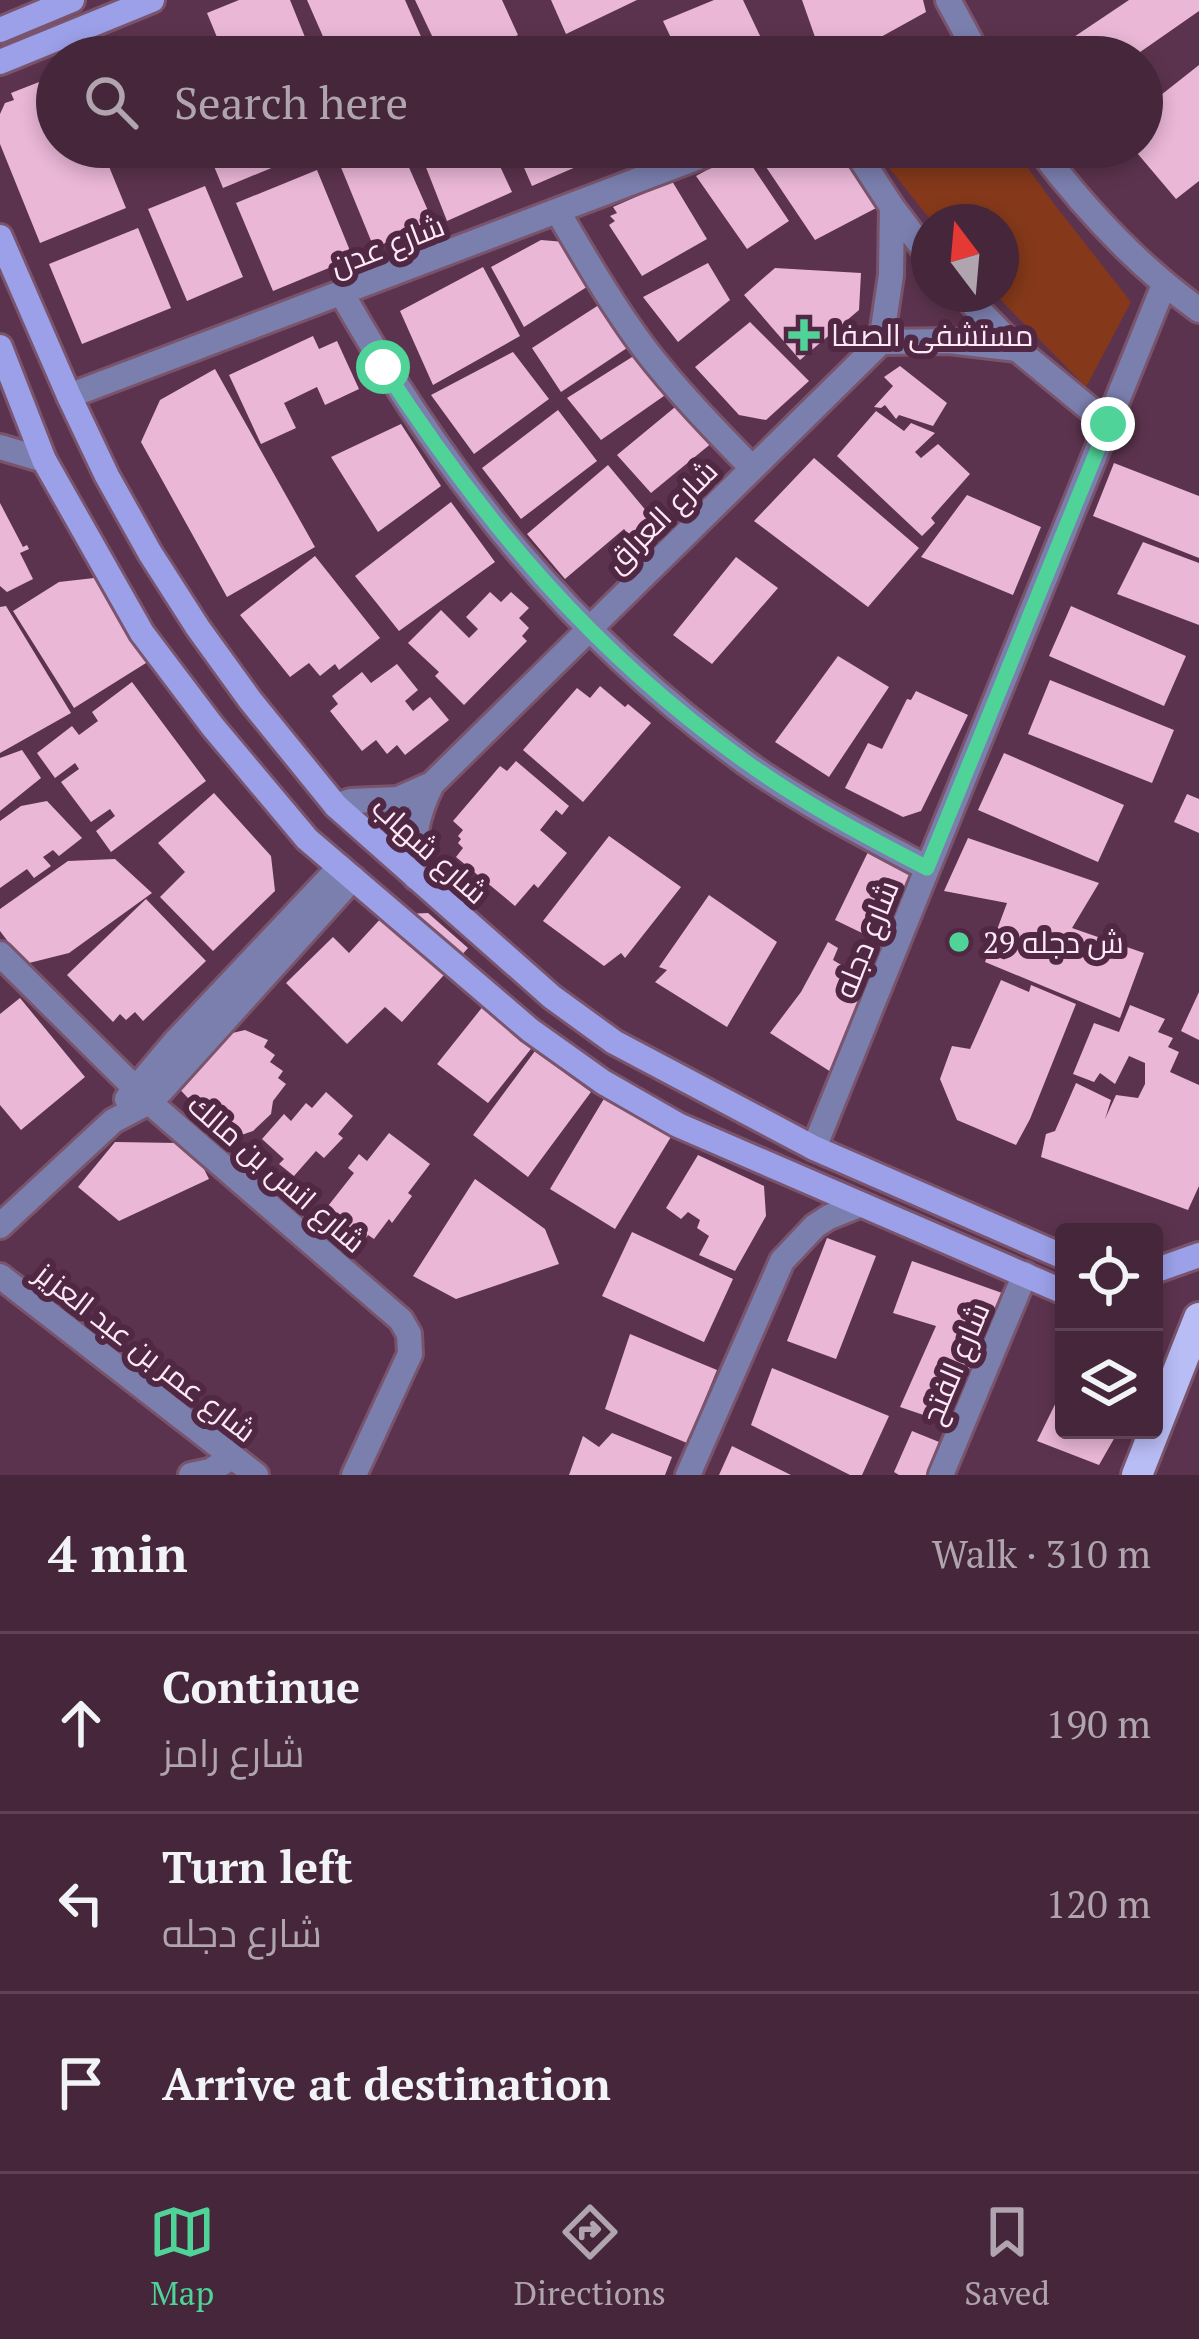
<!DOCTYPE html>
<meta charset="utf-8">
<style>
:root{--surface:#45263a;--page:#4c2e42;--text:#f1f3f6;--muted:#b0a5af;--line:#5d4354;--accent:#50d398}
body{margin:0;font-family:"PT Serif",Cairo,serif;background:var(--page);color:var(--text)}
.controls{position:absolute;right:36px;bottom:36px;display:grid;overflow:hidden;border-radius:12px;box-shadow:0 6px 18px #0003}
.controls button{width:108px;height:108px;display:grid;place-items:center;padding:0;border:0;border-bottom:3px solid var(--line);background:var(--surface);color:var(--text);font:60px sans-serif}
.compass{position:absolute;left:911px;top:204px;width:108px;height:108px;border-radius:50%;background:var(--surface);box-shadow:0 6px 18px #0003;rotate:344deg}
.stop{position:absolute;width:36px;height:36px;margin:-27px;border:9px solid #50d398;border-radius:50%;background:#fff}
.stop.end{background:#50d398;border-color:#fff;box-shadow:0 3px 12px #0008}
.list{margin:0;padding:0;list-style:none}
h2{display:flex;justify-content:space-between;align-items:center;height:156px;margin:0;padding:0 48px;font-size:51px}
h2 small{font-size:39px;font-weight:400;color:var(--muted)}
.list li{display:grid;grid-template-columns:78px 1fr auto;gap:36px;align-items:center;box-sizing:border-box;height:180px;padding:0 48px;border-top:3px solid var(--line)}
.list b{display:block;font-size:45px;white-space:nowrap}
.list p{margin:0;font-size:39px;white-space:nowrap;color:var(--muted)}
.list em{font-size:39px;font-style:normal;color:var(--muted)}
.icon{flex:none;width:66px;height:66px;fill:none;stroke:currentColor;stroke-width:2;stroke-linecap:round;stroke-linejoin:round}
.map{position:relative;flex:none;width:1199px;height:1475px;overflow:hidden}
.search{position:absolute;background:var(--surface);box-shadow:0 6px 18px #0003;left:36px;right:36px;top:36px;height:132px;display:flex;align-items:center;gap:30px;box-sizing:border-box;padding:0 42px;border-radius:66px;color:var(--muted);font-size:45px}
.sheet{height:696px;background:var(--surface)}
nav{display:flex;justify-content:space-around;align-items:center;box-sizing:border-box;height:168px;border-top:3px solid var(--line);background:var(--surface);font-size:33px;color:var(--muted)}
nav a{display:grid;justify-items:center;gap:6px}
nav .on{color:var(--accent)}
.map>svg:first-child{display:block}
.green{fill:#85391a}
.building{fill:#eab7d7}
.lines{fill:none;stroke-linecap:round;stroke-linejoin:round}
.street-casing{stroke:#79546c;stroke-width:30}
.secondary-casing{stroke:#79546c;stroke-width:30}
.primary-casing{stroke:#79546c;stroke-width:36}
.street{stroke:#7b7fae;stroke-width:24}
.secondary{stroke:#9ba0e9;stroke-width:24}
.primary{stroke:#b9bdf6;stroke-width:30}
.route{stroke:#50d398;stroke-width:15}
.poi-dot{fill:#50d398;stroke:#512844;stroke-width:4.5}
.labels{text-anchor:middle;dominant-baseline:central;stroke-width:12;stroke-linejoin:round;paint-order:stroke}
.street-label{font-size:30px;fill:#fde8f5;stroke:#512844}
.poi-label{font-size:30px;fill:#fde8f5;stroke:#512844;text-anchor:start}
</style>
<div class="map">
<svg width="1199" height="1475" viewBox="0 0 1199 1475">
<rect width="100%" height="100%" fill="#5c334e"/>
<!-- green -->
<path class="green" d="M873 147H1013L1051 200 1131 302 1086 387 995 294H1001V222H932Z"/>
<!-- building -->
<path class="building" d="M239 0H290L313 57H198L221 47 207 13Z
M307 0H405L430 57H332Z
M415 0H502L518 35 471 57H442Z
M551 0H637L566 34Z
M714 0H743L770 57H680L663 21Z
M802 0H923L926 12 879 38 884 53 873 57H822Z
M1129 0H1199V11L1133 57H1059L1053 51Z
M607 42 614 57H575L572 51 593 43 596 46Z
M1199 65V181L1176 199 1132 147H1142V110Z
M57 75V147H101L126 208 40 243 0 144V114L5 103 14 100 11 93Z
M206 147H322L223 188Z
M367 147H400L433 222 374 248 338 160Z
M418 147H491L512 192 447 221Z
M515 147H586L592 160 532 186Z
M773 147H841L880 206 815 240 758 155Z
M742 151 789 221 747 249 696 176Z
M317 170 353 258 273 291 236 203Z
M672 181 707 239 642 276 609 225 615 221 610 216 617 213 613 207Z
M205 186 243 277 187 301 148 209Z
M138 228 171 308 82 344 49 264Z
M541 240 565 242 593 283 524 327 491 267Z
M708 263 730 300 678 342 643 297Z
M483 267 520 336 433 385 400 311Z
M775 268 861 273 859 310 800 360 744 295Z
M605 301 633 344 561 392 532 348Z
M750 322 809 381 766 420 739 415 695 367Z
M313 336 319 349 337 341 359 389 325 405 317 387 284 403 296 428 261 444 229 375Z
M513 352 549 399 474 454 431 395Z
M640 352 671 391 601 440 567 398Z
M900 366 947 403 933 426 899 415 896 419 885 405 881 408 874 407 893 386 884 377Z
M215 369 315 547 227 597 141 442 160 400Z
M680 403 713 442 651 493 617 455Z
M558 410 597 461 521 519 482 468Z
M876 411 904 431 911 423 935 433 915 452 921 458 938 444 970 474 931 518 935 523 922 536 837 456Z
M401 424 441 486 378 532 331 457Z
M814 458 919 548 868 607 754 521Z
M1114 463 1199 496V558L1093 516Z
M608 465 653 519 631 537 624 529 565 579 527 534Z
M967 495 1041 527 1013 595 921 557Z
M451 502 495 562 399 631 355 576Z
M0 503 23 547 27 545 29 549 20 553 33 579 7 592 0 586Z
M1143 542 1199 563V625L1117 594Z
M315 556 380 638 339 670 335 664 320 676 309 663 290 677 240 615Z
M736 557 778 588 712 664 673 635Z
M103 577 154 658 74 708 13 611 59 582Z
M490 592 501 602 511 592 529 608 519 618 529 628 522 636 527 641 464 705 435 676 439 672 408 643 441 610 469 638 478 629 466 617Z
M6 606 71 713 0 753V607Z
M1071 606 1186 656 1164 706 1049 656Z
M838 656 889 687 829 777 775 742Z
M397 664 418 690 405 701 413 711 430 697 449 720 405 755 397 745 387 754 376 740 362 751 330 711 338 704 332 696 362 672 371 683Z
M1050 680 1174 730 1152 783 1028 734Z
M132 682 206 781 111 852 96 831 115 816 110 809 91 822 61 782 79 769 75 763 55 778 37 753 72 726 79 735 98 721 92 712Z
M600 686 625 707 628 704 651 723 583 802 523 750 577 688 590 698Z
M916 691 968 715 921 811 903 817 845 788 868 743 882 749 907 699 911 700Z
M22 750 41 778 0 811V758Z
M1004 753 1124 805 1098 862 978 810Z
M516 761 569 806 562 815 556 810 540 830 567 853 538 888 534 884 515 906 456 857 463 848 458 843 461 839 458 836 463 830 453 821 500 766 507 771Z
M214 793 271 856 275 891 213 951 160 897 185 872 158 843Z
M1187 794 1199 799V833L1174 822Z
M47 801 82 838 59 856 53 850 43 857 51 866 34 878 27 869 0 888V821L21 806Z
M609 836 681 887 625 958 621 953 604 966 543 921Z
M968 838 1099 883 1072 928 1144 953 1120 1018 985 962 1007 903 944 891Z
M869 850 919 874 885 944 835 920Z
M115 859 152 893 69 953 25 964 0 931V909L68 861Z
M709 895 777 942 727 1027 655 982 667 970 659 967Z
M146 899 206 961 143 1021 135 1012 126 1020 120 1014 113 1022 67 975Z
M428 913 468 948 402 1022 385 1007 347 1044 286 983 333 937 349 953 384 915Z
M828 942 838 948 833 960 858 975 873 981 831 1072 770 1033 801 992Z
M1001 980 1029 992 1031 985 1076 1004 1030 1119 1016 1145 957 1120 940 1079 952 1046 970 1049Z
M1199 992V1040L1181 1031Z
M20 998 85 1077 21 1130 0 1105V1014Z
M488 1000 538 1040 488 1103 437 1064Z
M1130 1005 1165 1019 1158 1032 1173 1038 1168 1047 1179 1052 1170 1072 1199 1085V1186L1188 1210 1041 1157 1046 1134 1055 1131 1076 1083 1111 1100 1105 1119 1116 1095 1138 1098 1145 1084V1063L1129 1056 1115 1084 1100 1073 1094 1082 1073 1074 1094 1023 1119 1032Z
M245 1030 268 1040 264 1047 275 1055 270 1062 283 1071 278 1078 286 1084 273 1101 271 1114 253 1131 227 1140 173 1082 224 1035Z
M535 1051 591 1092 528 1177 473 1135Z
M611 1087 677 1127 615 1229 550 1189Z
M326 1092 353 1116 338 1134 343 1138 324 1158 316 1151 294 1176 279 1164 284 1159 262 1139 284 1114 291 1121 306 1103 312 1108Z
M389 1133 430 1164 408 1193 412 1196 392 1223 389 1219 374 1239 368 1235 365 1239 334 1216 336 1212 328 1206 354 1173 348 1168 359 1154 367 1161Z
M115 1142 178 1143 200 1161 209 1179 119 1221 78 1187Z
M698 1155 764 1186 766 1216 735 1271 699 1255 709 1236 697 1228 700 1220 688 1212 681 1219 666 1208Z
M475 1179 545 1229 559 1264 456 1299 413 1276Z
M632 1232 733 1279 704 1342 602 1296Z
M827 1238 876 1256 836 1359 787 1341Z
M912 1261 1005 1294 947 1423 900 1407 936 1326 893 1313Z
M630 1334 717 1370 687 1443 605 1409Z
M772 1368 889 1416 862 1475H850L751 1425Z
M1064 1386V1430H1119L1099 1465 1037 1441Z
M912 1431 949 1446 935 1475H899L894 1472Z
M612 1433 672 1457 665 1475H569L583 1436 599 1447Z
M732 1446 791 1475H719Z"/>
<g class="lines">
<!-- street casing -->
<g class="street-casing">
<path id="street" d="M948 0 979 57
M853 147 892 207 929 256
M1038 147C1084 208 1136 265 1199 310
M558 212C585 258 612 305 644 348 677 391 715 430 752 468
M342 294C449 482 569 634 745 762 802 803 865 835 927 868
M963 294 1017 349 1108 424
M881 342 949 341 1017 349
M69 396 725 147
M0 447 44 460
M336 806 351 801 398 799 432 784 881 342 891 275 892 207
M416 878C411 843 416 816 432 784
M0 954 149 1102 401 1320 409 1334 410 1354 354 1475
M127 1099 175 1042 340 867
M814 1148 1164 285
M0 1226 113 1121 149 1102 161 1091 353 878
M0 1276 256 1475
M191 1475 210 1471 232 1457
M688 1475 782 1261 815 1226 829 1217 859 1205
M941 1475 1025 1274"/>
</g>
<!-- secondary casing -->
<g class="secondary-casing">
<path id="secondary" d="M0 30 72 0
M0 62 152 0
M0 237 69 396 107 476 150 553 198 628 250 700 336 806 552 997 614 1042 814 1148 1064 1257
M0 347 44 460 142 633 213 727 307 839 530 1030 603 1082 678 1125 1064 1292
M1154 1271 1199 1255"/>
</g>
<!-- primary casing -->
<g class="primary-casing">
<path id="primary" d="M1137 1475 1199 1318"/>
</g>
<!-- street -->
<use href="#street" class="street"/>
<!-- secondary -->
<use href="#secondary" class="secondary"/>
<!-- primary -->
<use href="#primary" class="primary"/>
</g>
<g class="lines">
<!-- route -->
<path class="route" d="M383 367C485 524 592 652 746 762 803 803 865 836 927 868L1108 424"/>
</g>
<!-- markers -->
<g class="poi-dot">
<path d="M798 317h12v12h12v12h-12v12h-12v-12h-12v-12h12z"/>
<circle cx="959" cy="942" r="12"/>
</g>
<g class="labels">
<!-- street labels -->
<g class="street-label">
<text transform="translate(387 245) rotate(-21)">شارع عدن</text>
<text transform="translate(661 516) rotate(-45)">شارع العراق</text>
<text transform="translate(430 850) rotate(42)">شارع شهاب</text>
<text transform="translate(866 939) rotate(-68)">شارع دجله</text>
<text transform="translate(277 1173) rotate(41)">شارع انس بن مالك</text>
<text transform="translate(146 1352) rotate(38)">شارع عمر بن عبد العزيز</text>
<text transform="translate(955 1363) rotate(-67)">شارع الفتح</text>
</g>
<!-- poi labels -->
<g class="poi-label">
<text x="831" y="335">مستشفى الصفا</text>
<text x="983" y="942">29 ش دجله</text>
</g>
</g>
</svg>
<div class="controls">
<button><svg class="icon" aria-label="locate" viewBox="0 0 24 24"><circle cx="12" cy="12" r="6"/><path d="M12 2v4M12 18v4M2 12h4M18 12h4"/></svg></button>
<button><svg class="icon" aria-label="layers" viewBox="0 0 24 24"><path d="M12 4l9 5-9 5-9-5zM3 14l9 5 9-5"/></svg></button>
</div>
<svg class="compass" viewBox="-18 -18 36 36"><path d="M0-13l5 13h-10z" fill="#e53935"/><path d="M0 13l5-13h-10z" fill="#b0a5af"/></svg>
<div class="stop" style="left:383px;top:367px"></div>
<div class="stop end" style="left:1108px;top:424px"></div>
<div class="search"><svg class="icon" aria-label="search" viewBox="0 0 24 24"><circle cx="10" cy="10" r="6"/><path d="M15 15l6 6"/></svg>Search here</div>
</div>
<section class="sheet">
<h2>4 min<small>Walk · 310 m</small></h2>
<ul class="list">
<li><svg class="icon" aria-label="ahead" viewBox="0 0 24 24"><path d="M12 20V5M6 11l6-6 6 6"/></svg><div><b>Continue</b><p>شارع رامز</p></div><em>190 m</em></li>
<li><svg class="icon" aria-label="left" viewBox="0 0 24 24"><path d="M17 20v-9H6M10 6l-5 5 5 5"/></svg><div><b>Turn left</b><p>شارع دجله</p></div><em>120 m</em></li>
<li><svg class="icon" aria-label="arrive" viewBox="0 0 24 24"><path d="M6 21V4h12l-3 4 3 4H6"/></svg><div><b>Arrive at destination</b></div></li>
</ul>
</section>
<nav>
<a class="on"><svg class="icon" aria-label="map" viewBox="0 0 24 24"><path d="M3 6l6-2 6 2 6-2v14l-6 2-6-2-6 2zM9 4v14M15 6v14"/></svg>Map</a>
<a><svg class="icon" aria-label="directions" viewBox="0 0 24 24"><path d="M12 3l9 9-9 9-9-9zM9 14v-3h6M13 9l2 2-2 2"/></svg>Directions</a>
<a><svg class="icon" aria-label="saved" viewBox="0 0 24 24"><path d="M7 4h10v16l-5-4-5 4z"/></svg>Saved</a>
</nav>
